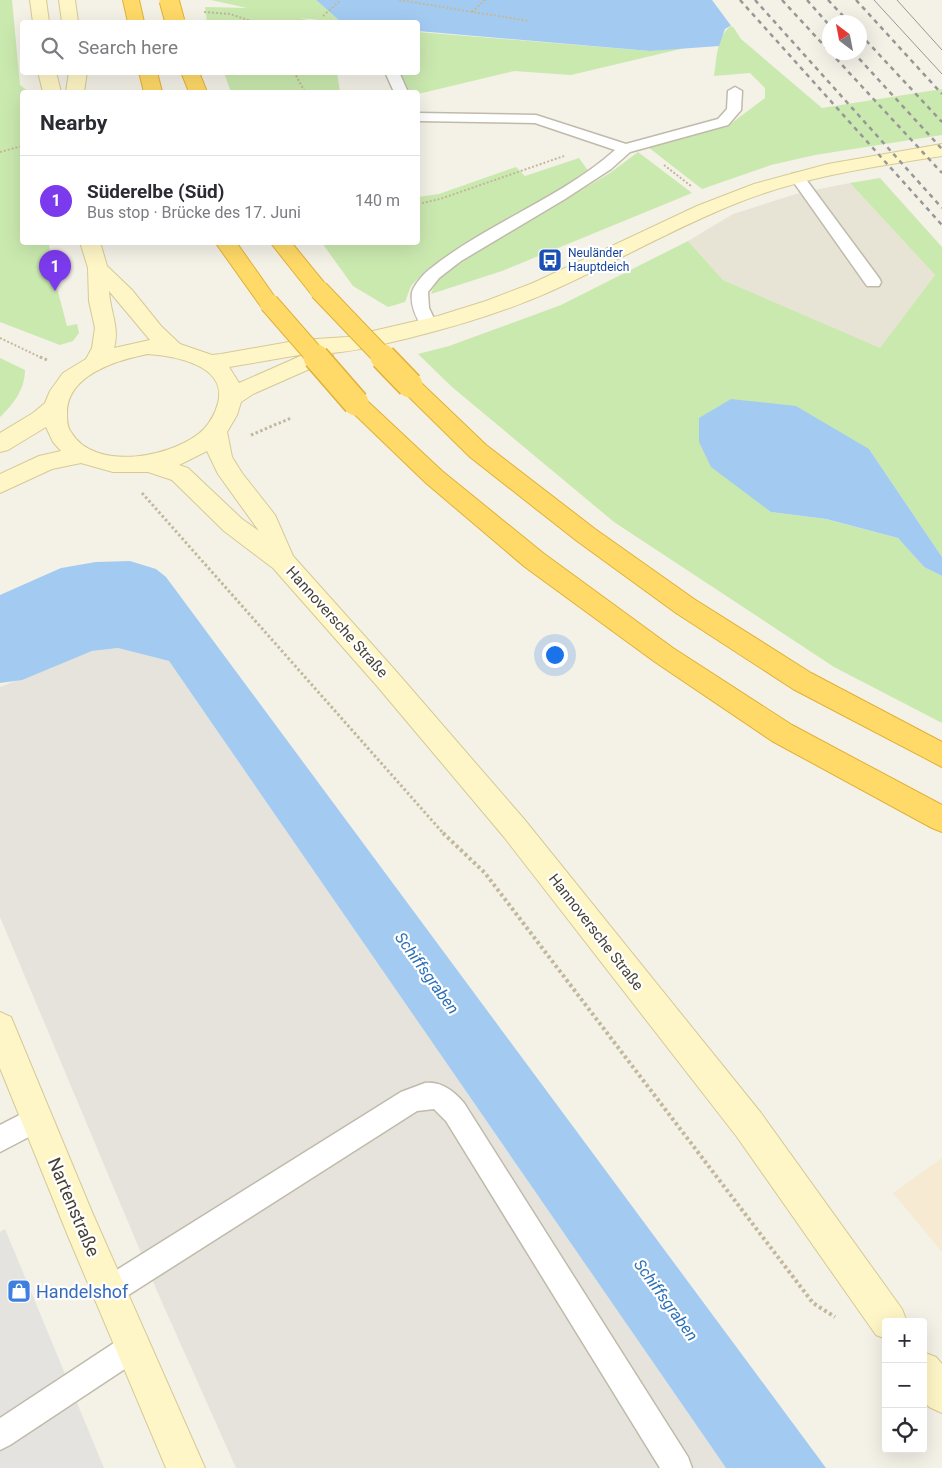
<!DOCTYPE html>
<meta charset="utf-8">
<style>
:root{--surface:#fff;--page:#f2f2f3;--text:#2b2b33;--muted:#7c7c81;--line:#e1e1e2;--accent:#7c3aed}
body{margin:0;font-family:Roboto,sans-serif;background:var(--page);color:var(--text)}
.controls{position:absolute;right:15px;bottom:15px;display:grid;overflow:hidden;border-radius:5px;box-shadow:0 5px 20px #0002}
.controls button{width:45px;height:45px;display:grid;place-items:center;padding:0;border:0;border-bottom:1px solid var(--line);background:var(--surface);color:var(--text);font:25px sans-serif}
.compass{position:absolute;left:822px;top:15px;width:45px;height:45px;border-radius:50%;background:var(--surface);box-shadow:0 5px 20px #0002;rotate:328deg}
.you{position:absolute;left:554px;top:654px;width:18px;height:18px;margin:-12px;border:4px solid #fff;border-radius:50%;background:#1a73e8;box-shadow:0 0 0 8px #1a73e833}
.badge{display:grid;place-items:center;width:32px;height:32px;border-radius:50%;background:var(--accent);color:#fff;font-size:16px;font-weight:700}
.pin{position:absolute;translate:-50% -41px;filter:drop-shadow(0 1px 2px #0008)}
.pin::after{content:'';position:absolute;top:26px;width:18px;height:15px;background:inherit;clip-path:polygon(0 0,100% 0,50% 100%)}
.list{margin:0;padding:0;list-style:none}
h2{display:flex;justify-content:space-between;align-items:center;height:65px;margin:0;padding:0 20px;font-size:21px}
h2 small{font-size:16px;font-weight:400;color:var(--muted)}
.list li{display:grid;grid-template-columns:32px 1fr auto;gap:15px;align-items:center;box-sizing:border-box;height:90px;padding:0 20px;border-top:1px solid var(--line)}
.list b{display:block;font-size:19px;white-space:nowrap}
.list p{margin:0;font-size:16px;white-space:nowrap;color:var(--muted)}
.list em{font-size:16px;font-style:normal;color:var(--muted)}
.icon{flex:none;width:28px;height:28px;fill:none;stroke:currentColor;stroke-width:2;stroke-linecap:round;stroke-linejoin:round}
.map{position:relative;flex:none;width:942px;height:1468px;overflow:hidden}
.search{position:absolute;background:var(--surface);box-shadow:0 5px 20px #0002;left:20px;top:20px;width:400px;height:55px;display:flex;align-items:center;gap:12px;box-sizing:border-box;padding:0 18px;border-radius:5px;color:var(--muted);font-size:19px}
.panel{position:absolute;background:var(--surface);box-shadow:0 5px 20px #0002;left:20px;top:90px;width:400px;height:155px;border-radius:5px}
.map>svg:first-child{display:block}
.residential{fill:#e8e4d5}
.commercial{fill:#f6ead2}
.industrial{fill:#e6e3dc}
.green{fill:#cae9af}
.parking{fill:#e5e3df}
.water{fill:#a3cbf2}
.pier{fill:#f4f1e7}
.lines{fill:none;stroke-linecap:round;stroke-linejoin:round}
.lane-casing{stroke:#c0baaa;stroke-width:3}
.secondary-casing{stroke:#d5ca96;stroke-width:2}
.highway-casing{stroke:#e1b135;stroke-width:2}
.path-far2{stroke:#c2b89b;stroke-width:2;stroke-dasharray:2 2;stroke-linecap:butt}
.path-far1{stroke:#c2b89b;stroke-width:3;stroke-dasharray:2.5 2.5;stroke-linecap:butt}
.path{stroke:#c2b89b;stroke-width:4;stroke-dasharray:3 3;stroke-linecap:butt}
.lane{fill:#fff;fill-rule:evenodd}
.secondary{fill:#fff6c7;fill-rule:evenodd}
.highway{fill:#ffda68;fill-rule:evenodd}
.tram{stroke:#979797;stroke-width:1}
.rail{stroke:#979797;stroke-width:2.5;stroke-dasharray:4.5 4.5;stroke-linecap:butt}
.highway-bridge-far1-casing{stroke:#e1b135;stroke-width:21;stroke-linecap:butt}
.highway-bridge-casing{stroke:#e1b135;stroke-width:28;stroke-linecap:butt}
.highway-bridge-far1{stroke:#ffda68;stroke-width:19}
.highway-bridge{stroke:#ffda68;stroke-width:25}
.labels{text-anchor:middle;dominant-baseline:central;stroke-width:4.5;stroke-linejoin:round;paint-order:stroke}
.far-transit-label{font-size:12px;fill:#164399;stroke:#fff;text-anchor:start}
.street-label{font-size:15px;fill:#484236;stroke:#fff}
.water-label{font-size:16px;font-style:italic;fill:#2c70b6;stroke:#fff}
.near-street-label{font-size:18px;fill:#484236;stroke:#fff}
.near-shop-label{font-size:18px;fill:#366cbe;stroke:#fff;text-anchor:start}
</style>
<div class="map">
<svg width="942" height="1468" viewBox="0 0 942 1468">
<rect width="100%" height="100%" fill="#f4f1e7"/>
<!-- residential -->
<path class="residential" d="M850 183 935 275 880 349 723 280 688 241 733 214 799 193Z"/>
<!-- commercial -->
<path class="commercial" d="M942 1158V1252L893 1193Z"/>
<!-- industrial -->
<path class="industrial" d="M118 648 169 661 726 1468H236L157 1291 0 917V687L92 651Z"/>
<!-- green -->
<path class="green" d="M0 0H12L20 85 29 92H22V242L49 243 52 269 67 326 77 324 79 333 73 341 60 345 0 322Z
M211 0H316L341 22 299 18 318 22H207L205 7 247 8Z
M732 25 741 39 822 108 942 89V135L815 155 771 165 702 189 648 147 659 143 729 125 765 98V88L750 73 714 76C717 59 716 36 732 25Z
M418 32 650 51 689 47 571 75 514 71 418 94V92H410L400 73 418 72Z
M224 73H337L340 92H231Z
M638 152 692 193 502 271 431 294 436 281 477 251 610 173Z
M579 158 589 172 457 249 426 270 411 286 405 302 388 307 353 286 322 243 418 242V197L439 194 516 167 525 176Z
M880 178 942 247V557L869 449 771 512 825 519 898 538 924 567 942 576V723L834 667 614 522 452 387 418 354 449 346 561 305 688 241 723 280 880 348 935 275 850 183Z
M0 358 25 370C25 389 13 405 0 417Z"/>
<!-- parking -->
<path class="parking" d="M5 1229 104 1468H0V1232Z"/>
<!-- water -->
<path class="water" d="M316 0H911L732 25 725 29 719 46 650 51 418 31V22H341Z
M731 399 796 406 869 449 942 557V576L924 567 898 538 826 519 771 512 711 467 699 442V418Z
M130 561 156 569 166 577 826 1468H726L169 661 118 648 92 651 22 680 0 683V595L61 568 96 562Z"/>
<!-- pier -->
<path class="pier" d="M712 0H913L911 2 732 27Z"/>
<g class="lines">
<!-- lane casing -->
<g class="lane-casing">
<path id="lane" d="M385 72H399L408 92H394Z
M735 87 742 91 741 110 728 125 630 152 611 169 565 199 461 261 439 278 428 292 429 308 437 325 435 329 429 330 423 329C417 319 410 306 412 293 413 286 424 273 430 269 487 223 560 199 615 150L535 123 418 121V113L536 115 626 144 718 119 727 109 728 91Z
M797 173 802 174 879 278 881 282 879 286H867L790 177 792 174Z
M425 1083C441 1081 454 1091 464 1103L688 1457 692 1468H660L446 1121 434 1109 417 1111 119 1301 109 1305 99 1301 95 1291 99 1281 401 1092Z
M37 1106 46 1110 50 1119 46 1128 0 1152V1125Z
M133 1333 143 1337 147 1347 143 1357 10 1445 0 1450V1418L123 1337Z"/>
</g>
<!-- secondary casing -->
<g class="secondary-casing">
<path id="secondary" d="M30 0H46L49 22H33Z
M59 0H75L78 22H62Z
M38 72H56L61 92H43Z
M69 72H87L84 92H66Z
M942 144V156C872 167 802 177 737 203 672 229 612 264 549 292 504 312 457 326 409 338 384 344 358 351 331 353L333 355 330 360 253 394 241 402 237 415 227 432 232 457 242 473 275 515 293 556 395 670 524 819 761 1113 902 1309 907 1322H886V1339L876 1335 737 1137 504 837 377 686 273 568 224 531 172 480 148 472H113L81 463 52 469 0 493V474L39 456 61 451 53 442 46 427 8 450 0 452V433L33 413 45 403 50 391 63 373 86 359 92 348 95 328 89 301 88 268 80 242H100L107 266 132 290 161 326 180 344 212 355 221 354 300 340 347 337 438 316 486 301 533 283 697 206 754 184 828 164ZM109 291 150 340 114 348C120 328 110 311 109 291ZM148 354C175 356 228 365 218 403 215 414 211 421 204 429 176 457 95 473 71 432 67 427 67 420 67 414 66 375 117 360 148 354ZM305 354 239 383 229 367ZM207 451 218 474 259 531 242 519 188 468 179 465Z
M0 1012 11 1017 92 1212 205 1468H166L68 1236 0 1068Z
M923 1352 936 1357 942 1364V1413L929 1407 923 1400Z"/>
</g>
<!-- highway casing -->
<g class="highway-casing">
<path id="highway" d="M123 0H139L144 22H128Z
M139 72H157L162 92H144Z
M181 72H199L207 92H189Z
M215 242H236L279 303 276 308 269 310 262 308Z
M270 242H291L326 285 329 290 326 295 319 297 312 295Z
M410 377 418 380 486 445 595 529 694 599 811 673 942 742V767L793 689 676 613 577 541 470 457 402 390 399 385 402 380Z
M356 395 364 398 442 471 543 553 673 648 792 725 942 805V832L932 828 772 741 655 662 525 567 426 483 348 408 345 403 348 398Z"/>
</g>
<!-- path-far2 -->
<path class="path-far2" d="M399 0 529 21
M204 12 230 14 254 22
M472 12 485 0
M323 16 341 0
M294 72 305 92
M0 152 22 146
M664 165 691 186
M418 204 440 199 564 156
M0 338 42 358"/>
<!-- path-far1 -->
<path class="path-far1" d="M40 357 47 360
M251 435 291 418
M142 493 444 834"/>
<!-- path -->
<path class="path" d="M443 833 485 873 813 1303 835 1317"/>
<!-- lane -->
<use href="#lane" class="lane"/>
<!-- secondary -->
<use href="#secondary" class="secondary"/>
<!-- highway -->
<use href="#highway" class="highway"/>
<!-- tram -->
<path class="tram" d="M874 0 942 74
M897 0 942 50"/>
<!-- rail -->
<path class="rail" d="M740 0 942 225
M755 0 942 208
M782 0 830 52
M807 0 830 26
M828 0 849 22
M856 0 942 94
M860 34 942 122
M830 52 942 173
M853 52 942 149"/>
<!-- highway-bridge-far1 casing -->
<g class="highway-bridge-far1-casing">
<path id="highway-bridge-far1" d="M169 0 175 22
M319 290 384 358
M269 303 317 358"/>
</g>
<!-- highway-bridge casing -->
<g class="highway-bridge-casing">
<path id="highway-bridge" d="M316 357 356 403
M383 357 410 385"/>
</g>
<!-- highway-bridge-far1 -->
<use href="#highway-bridge-far1" class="highway-bridge-far1"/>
<!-- highway-bridge -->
<use href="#highway-bridge" class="highway-bridge"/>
</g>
<!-- icons -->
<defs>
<g id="bus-square" transform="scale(1.25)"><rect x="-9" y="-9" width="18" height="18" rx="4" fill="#1a4fb4" stroke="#fff"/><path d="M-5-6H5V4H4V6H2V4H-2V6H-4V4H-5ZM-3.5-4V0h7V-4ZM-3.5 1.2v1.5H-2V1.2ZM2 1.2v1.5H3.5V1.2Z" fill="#fff"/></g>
<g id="shop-square" transform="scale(1.25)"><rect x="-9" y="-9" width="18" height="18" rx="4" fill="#3f7fe0" stroke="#fff"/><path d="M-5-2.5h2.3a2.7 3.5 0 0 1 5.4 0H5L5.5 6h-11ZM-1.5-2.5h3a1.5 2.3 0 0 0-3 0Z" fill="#fff"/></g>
</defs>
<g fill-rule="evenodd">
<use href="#bus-square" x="550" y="260"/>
<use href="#shop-square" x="19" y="1291"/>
</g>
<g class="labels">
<!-- far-transit labels -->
<g class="far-transit-label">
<text x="568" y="253">Neuländer<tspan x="568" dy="14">Hauptdeich</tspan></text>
</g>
<!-- street labels -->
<g class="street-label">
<text transform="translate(337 622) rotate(48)">Hannoversche Straße</text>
<text transform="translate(596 932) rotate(52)">Hannoversche Straße</text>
</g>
<!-- water labels -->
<g class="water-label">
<text transform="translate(427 973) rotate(54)">Schiffsgraben</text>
<text transform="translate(666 1300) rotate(54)">Schiffsgraben</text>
</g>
<!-- near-street labels -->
<g class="near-street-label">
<text transform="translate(74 1207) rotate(67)">Nartenstraße</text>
</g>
<!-- near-shop labels -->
<g class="near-shop-label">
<text x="36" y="1291">Handelshof</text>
</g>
</g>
</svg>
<div class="controls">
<button>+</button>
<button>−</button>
<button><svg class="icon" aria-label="locate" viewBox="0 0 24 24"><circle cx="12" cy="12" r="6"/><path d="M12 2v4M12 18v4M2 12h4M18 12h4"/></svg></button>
</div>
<svg class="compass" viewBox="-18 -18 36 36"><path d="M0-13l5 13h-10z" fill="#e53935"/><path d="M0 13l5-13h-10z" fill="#7c7c81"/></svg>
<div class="you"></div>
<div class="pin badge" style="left:55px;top:291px">1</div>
<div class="search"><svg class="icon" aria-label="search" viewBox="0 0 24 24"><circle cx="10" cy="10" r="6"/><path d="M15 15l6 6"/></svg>Search here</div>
<section class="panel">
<h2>Nearby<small></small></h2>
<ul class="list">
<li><span class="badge">1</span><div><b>Süderelbe (Süd)</b><p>Bus stop · Brücke des 17. Juni</p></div><em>140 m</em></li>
</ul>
</section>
</div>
